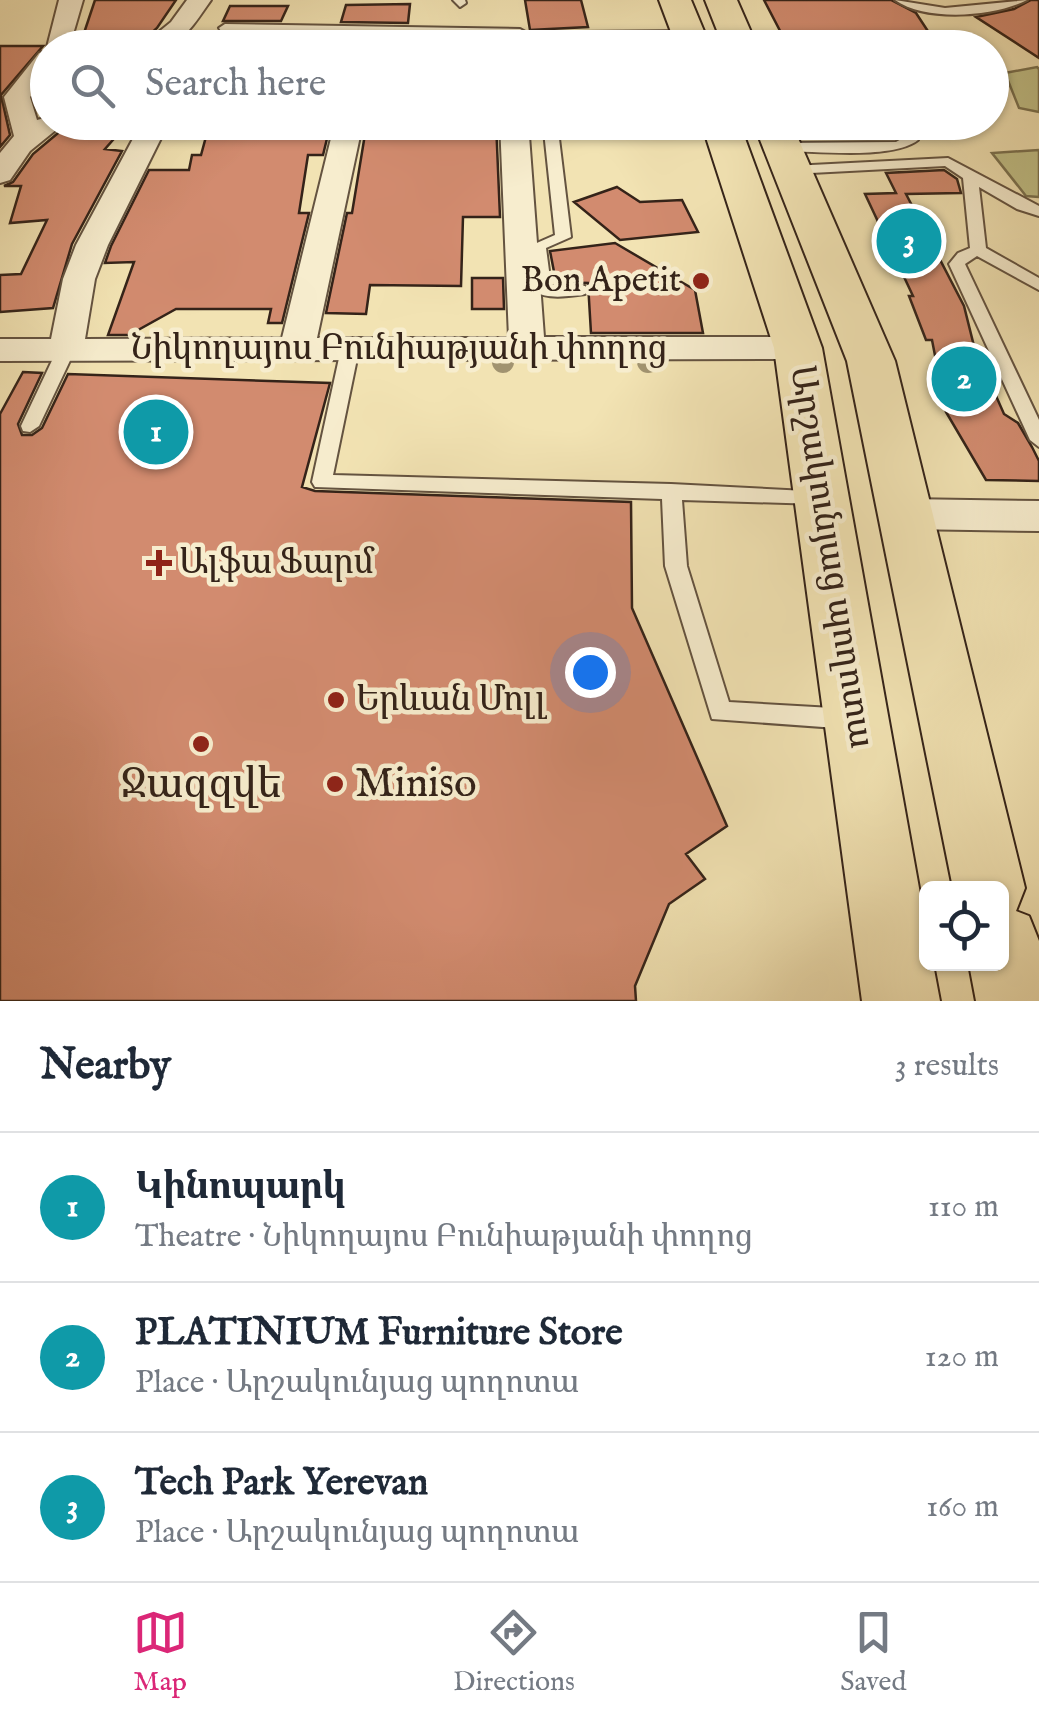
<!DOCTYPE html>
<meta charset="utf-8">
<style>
:root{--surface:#fff;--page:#f2f2f3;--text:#1f2937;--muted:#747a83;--line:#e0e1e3;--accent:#db2777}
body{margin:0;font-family:"IM FELL English","Noto Serif Armenian",serif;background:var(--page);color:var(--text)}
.controls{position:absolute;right:30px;bottom:30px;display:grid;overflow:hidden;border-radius:15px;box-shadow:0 2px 8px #0004}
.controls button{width:90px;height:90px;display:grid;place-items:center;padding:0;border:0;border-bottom:2px solid var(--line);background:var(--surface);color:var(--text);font:50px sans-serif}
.you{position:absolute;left:590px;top:672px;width:35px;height:35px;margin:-25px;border:8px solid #fff;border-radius:50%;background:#1a73e8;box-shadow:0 0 0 15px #1a73e833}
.badge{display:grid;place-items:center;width:65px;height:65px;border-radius:50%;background:var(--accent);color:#fff;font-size:32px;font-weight:700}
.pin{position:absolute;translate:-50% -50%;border:5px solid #fff;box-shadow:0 2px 10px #0006}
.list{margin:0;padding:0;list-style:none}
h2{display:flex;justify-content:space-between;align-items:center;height:130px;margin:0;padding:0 40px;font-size:42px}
h2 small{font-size:32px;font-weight:400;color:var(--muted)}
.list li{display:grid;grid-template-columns:65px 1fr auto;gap:30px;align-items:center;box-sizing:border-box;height:150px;padding:0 40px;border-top:2px solid var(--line)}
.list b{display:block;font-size:38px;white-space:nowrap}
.list p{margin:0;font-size:32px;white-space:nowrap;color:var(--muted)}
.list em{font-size:32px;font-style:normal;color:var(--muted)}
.icon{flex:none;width:55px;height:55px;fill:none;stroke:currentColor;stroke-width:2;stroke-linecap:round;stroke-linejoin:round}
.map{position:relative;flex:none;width:1039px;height:1001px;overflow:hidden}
.search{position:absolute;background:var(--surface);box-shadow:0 2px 8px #0004;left:30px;right:30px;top:30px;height:110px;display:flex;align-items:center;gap:25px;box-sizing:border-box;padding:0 35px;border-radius:55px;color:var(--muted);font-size:38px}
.sheet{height:580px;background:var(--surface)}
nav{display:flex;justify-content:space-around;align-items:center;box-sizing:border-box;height:140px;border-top:2px solid var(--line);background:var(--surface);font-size:28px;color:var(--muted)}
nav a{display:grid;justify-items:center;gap:5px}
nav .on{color:var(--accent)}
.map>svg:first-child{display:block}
.green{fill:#c2c188;stroke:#7b7250;stroke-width:2.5}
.building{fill:#d28b6f;stroke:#342319;stroke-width:2.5}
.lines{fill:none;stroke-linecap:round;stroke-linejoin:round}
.lane-casing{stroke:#645340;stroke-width:4}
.street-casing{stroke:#645340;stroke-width:4}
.primary-casing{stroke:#342319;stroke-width:4}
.lane{fill:#f7edce;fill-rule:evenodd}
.street{fill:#f7edce;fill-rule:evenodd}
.primary{fill:#f2e3b3;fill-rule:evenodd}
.tree{fill:#a19370}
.poi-dot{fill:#8f2418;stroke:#f7edce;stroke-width:4}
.labels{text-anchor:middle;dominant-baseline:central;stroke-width:9;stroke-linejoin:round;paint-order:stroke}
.poi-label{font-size:35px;fill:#342319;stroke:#f7edce;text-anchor:start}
.street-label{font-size:35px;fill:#342319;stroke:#f7edce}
.near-poi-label{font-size:42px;fill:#342319;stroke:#f7edce;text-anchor:start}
</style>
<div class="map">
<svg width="1039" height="1001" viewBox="0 0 1039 1001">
<rect width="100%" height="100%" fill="#f2e3b3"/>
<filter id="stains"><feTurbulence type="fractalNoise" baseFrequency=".002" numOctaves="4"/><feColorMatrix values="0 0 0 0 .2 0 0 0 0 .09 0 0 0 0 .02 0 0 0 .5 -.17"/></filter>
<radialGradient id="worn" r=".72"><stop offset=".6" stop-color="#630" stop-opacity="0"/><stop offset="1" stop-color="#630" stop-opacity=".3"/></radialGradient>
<!-- green -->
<path class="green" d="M1037 67 1039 69V112L1019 108 1005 73Z
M1039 150V197L1026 196 992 153Z"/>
<!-- building -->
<path class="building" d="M95 0H176L157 28 147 37H138L133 48H79Z
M525 0H581L588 27 530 30Z
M764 0H891L916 13 939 48H789Z
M1031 0H1039V58L976 17 1014 9Z
M410 4 408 23 341 22 346 5Z
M230 6H288L281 21H223Z
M220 34 221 35 274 36 268 48H217Z
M338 37 407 38V48H335Z
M0 46H43L1 95 10 135 0 147Z
M65 122 126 125 105 149 122 151 72 244 53 308 0 312V275L21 274 47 220 10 223 21 186H4L13 182 33 154 64 128Z
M210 122H331L323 155H308L299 213H309L282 323H268L271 309H176L129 335H108L134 262 105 263 111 246 149 170H189L192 155H201Z
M367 122H496L500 217H463L461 286 370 285 366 314 326 313 347 213H352Z
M944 170 957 179 961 193 906 194 964 306 974 346 1004 414 1018 423 1032 447 1039 461V481L986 480 946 412 932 340H926L909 296H913L865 194 896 193 886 173Z
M617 187 640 202 682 200 698 232 620 240 574 202Z
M615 243 695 290 703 333H591L588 283 556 282 550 251Z
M472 278H503L504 309H472Z
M23 372 42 373 18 424 22 435H32L42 428 68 374 330 383 302 487 315 491 631 502 632 608 727 826 686 854 705 879 669 904 635 986 636 1001H0V414Z"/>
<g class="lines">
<!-- lane casing -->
<g class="lane-casing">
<path id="lane" d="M453 0H465L466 3 460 7Z
M895 0 945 8 1027 0C995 17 926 22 895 0Z
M225 24 520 29 549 45 538 48 517 37 501 36 221 31 219 28Z
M543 122H557L571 237 546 248 551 286H585V294C571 296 546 300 535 291L530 246 555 235Z
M895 122H909L918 140C893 160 816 151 782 151L775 147 782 143 896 142 903 138Z
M948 158 1039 206V216L1017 209 979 187 986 248 1039 278V290L977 256 965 264 1039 420V447L1030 440 949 264 958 253 970 248 963 178 945 166 792 174 785 170 792 166Z
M350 343 359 349 333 475 671 484 826 492 829 497 826 502 819 504 682 500 687 566 729 702 850 709 858 712 862 719 858 726 850 729 712 719 665 566 662 499 315 487 312 482 341 349Z
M66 344 75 350 39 426 30 432 23 431 21 426 57 350Z"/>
</g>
<!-- street casing -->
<g class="street-casing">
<path id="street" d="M59 0H83L69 48H48V75L30 97 37 120 48 117V122L62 125 30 151 10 180 0 183V153L14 136 4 97 39 53 46 51Z
M187 0H211C188 33 181 48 139 48L171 22Z
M691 31 700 33 703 38 700 43 527 48 530 43 573 32Z
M142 122H169L108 245 95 279 85 339 282 338 335 122H363L317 338H509L500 122H528L544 337H798L810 340 815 348 810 356 798 359 0 361V339H51L63 279 76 245Z
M906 499 1039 501V531L906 529 892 525 886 514 892 503Z"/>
</g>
<!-- primary casing -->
<g class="primary-casing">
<path id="primary" d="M659 0H691L711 48H677Z
M705 0H737L758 48H724Z
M701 122H739L822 348 926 927V964H933L940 1001H862L774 348Z
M753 122H791L895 361 1025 888 1016 911 1029 916 1039 941V1001H976L969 964H1002V888H953L847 361Z"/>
</g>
<!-- lane -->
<use href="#lane" class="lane"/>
<!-- street -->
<use href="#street" class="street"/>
<!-- primary -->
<use href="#primary" class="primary"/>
</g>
<!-- trees -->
<g class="tree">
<circle cx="503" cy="362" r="11"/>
<circle cx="648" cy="362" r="11"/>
</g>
<!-- markers -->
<g class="poi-dot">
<circle cx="701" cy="281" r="10"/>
<path d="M154 548h10v10h10v10h-10v10h-10v-10h-10v-10h10z"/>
<circle cx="336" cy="700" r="10"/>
<circle cx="201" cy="744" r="10"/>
<circle cx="335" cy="784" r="10"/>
</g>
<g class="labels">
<!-- poi labels -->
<g class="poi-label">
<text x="681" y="281" text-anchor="end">Bon Apetit</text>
<text x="179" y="563">Ալֆա Ֆարմ</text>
<text x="356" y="700">Երևան Մոլլ</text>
</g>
<!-- street labels -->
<g class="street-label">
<text x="399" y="349">Նիկողայոս Բունիաթյանի փողոց</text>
<text transform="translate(831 557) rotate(81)">Արշակունյաց պողոտա</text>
</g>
<!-- near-poi labels -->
<g class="near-poi-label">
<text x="355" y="784">Miniso</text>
<text x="201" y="785" text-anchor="middle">Ջազզվե</text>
</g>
</g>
<rect width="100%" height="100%" filter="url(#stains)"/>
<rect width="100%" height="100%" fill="url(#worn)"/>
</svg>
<div class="controls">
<button><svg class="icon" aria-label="locate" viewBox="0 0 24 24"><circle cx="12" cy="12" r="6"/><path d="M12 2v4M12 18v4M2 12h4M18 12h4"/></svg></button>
</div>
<div class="you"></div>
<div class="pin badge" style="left:156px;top:432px;background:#0f9aa8">1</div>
<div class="pin badge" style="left:964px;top:379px;background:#0f9aa8">2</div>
<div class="pin badge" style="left:909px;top:241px;background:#0f9aa8">3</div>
<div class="search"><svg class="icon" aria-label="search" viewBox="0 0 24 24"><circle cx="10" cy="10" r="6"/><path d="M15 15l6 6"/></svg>Search here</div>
</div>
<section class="sheet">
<h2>Nearby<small>3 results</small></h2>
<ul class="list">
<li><span class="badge" style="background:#0f9aa8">1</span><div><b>Կինոպարկ</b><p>Theatre · Նիկողայոս Բունիաթյանի փողոց</p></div><em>110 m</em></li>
<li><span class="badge" style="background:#0f9aa8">2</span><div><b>PLATINIUM Furniture Store</b><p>Place · Արշակունյաց պողոտա</p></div><em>120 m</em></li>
<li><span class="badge" style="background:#0f9aa8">3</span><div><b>Tech Park Yerevan</b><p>Place · Արշակունյաց պողոտա</p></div><em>160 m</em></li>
</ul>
</section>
<nav>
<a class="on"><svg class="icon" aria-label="map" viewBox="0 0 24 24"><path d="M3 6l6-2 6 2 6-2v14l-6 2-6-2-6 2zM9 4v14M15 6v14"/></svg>Map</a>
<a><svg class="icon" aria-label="directions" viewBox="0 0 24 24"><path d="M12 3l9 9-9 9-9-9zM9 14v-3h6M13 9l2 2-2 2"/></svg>Directions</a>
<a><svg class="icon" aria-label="saved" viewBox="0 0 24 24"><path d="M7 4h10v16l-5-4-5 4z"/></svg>Saved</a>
</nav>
